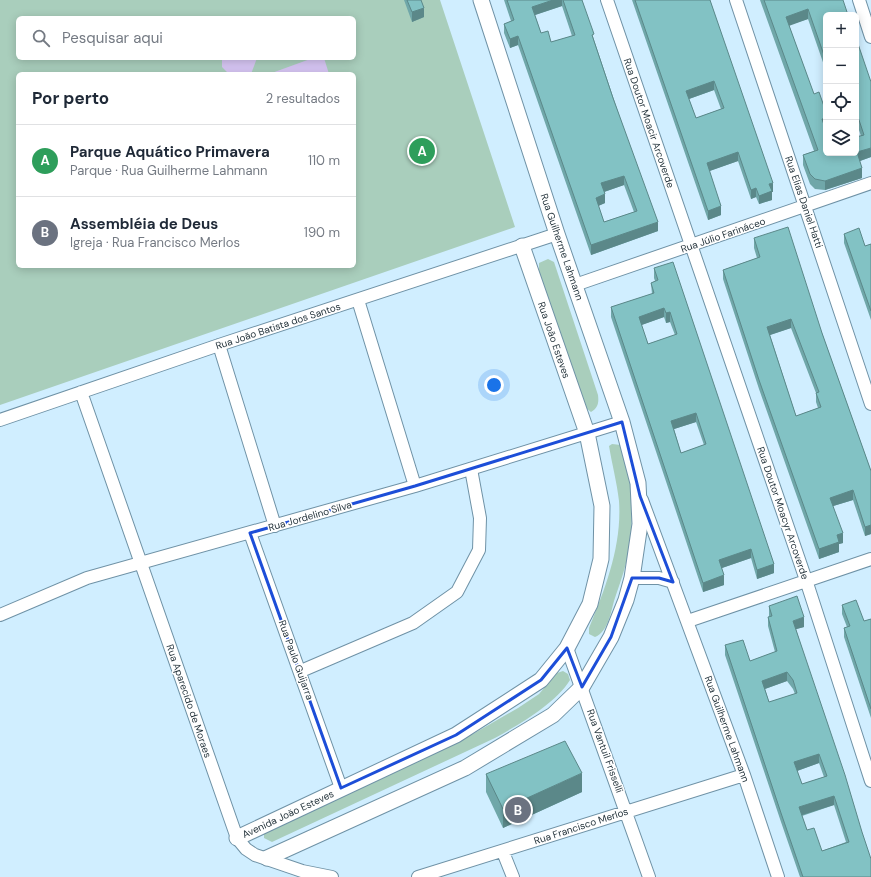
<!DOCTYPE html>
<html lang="pt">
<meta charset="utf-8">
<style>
:root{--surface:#fff;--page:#f6f6f7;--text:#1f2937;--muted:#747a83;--line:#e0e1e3;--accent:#2563eb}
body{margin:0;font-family:"DM Sans",sans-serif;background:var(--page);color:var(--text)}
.controls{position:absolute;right:12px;top:12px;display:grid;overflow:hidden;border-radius:6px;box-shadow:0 2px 10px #0003}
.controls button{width:36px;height:36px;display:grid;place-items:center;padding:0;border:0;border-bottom:1px solid var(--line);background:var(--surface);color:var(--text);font:20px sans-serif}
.you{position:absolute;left:494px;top:385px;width:14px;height:14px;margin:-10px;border:3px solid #fff;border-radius:50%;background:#1a73e8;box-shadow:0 0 0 6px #1a73e833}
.badge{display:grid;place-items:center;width:26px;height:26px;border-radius:50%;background:var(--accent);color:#fff;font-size:13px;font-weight:700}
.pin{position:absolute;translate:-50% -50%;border:2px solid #fff;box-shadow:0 1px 4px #0006}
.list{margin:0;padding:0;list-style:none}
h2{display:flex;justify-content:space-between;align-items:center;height:52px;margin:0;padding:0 16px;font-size:17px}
h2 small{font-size:13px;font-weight:400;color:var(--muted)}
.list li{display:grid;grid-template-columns:26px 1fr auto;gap:12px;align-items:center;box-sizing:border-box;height:72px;padding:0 16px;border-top:1px solid var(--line)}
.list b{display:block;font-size:15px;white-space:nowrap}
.list p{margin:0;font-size:13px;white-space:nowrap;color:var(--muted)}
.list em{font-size:13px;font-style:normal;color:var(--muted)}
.icon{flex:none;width:22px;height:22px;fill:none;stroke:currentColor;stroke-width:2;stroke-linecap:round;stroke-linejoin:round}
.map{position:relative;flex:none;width:871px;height:877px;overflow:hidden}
.search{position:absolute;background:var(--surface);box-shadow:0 2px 10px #0003;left:16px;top:16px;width:340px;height:44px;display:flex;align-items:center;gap:10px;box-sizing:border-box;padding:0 14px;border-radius:6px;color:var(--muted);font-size:15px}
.panel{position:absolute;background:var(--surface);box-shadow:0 2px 10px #0003;left:16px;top:72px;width:340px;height:196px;border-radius:6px}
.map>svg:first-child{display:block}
.green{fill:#a9cebc;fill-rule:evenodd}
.water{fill:#d7c6f4}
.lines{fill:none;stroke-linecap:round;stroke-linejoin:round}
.minor-casing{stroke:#6f92a6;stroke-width:14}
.tertiary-casing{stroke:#6f92a6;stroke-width:17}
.minor{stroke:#fff;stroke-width:12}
.tertiary{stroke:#fff;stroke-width:15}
.wall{fill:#70a7a9;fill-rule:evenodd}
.shaded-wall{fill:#5b8889}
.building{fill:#82c2c4;stroke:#5b8889;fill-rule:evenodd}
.marked{fill:none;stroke:#1d4ed8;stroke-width:3;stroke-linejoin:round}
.labels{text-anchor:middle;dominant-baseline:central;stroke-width:3;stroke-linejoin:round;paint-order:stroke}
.street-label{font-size:10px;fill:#27363e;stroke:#fff}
</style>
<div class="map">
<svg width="871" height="877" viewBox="0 0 871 877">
<rect width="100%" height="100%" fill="#d0eeff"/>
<!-- green -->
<path class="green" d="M0 0H440L515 227 0 405ZM18 18H354V58H18ZM18 74H354V266H18Z
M548 259 554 262 556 268 598 395C599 403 598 408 591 412L586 408 580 396 539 274V263Z
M612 444 621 445C634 481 635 526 626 563 623 576 618 588 614 601 611 612 608 632 595 637L589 634V628C606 587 622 545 619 501 617 483 612 464 609 446Z
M563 671 568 674 570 680C555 704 520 724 495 738L272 842 264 838V833L473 734 518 708 539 694 557 673Z"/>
<!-- water -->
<path class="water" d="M222 58H257L251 74H229L222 67Z
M313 58H324L329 74H269Z"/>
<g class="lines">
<!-- minor casing -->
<g class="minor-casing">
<path id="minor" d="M607 0 806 580 871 781
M736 0 871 404
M859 0 871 37
M575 285 871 183
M358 300 415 486
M219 345 275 526
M81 392 237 838 246 849 255 855 302 871 332 877
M0 420 219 345 557 234
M642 500 744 775 778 877
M250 533 341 788
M632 578H659L673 582
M0 615 87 578 415 486 622 422
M688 621 871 559
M567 648 649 877
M301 671 413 623 457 592 479 550 480 518 471 469
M503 852 513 877
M418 877 744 775"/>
</g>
<!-- tertiary casing -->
<g class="tertiary-casing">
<path id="tertiary" d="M237 838 456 735 541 680 567 648 590 604 601 559 602 506 587 433 522 246
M267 858 465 768 553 715 582 687 611 637 626 600 632 578 640 524 638 483 622 422 557 234 481 0"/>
</g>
<!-- minor -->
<use href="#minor" class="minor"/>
<!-- tertiary -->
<use href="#tertiary" class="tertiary"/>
</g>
<!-- wall -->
<path class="wall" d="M404 0H421L424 17 412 22Z
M504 0H582L594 40 658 231 591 255 518 45 510 48 504 33V24L511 21ZM562 6 572 36 551 42 541 33 535 15ZM624 185 634 212 604 222 598 206 605 203 604 192Z
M632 0H710L773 192H772V200L759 204 756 197 751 199 738 161 709 171 721 215 708 220ZM714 90 721 109 696 118 689 99Z
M760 0H843L826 15V71L808 19 789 25 825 128 826 153 861 136 856 121V38L871 157 860 161 862 178 825 190 815 189 810 184 803 165V155L814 151Z
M844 234 865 246 871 244V320L844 243Z
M754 238 822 333 871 471V534L865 536 853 500 833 506 843 543 839 544V552L819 559 759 389 723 279V270L757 258 754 248ZM791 328 816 393V402L818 408 796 416 770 335Z
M654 268 774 573 757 579 751 558 722 568 724 585 703 592 611 317V307L652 294 651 283 655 281 654 278ZM664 317 666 323 670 322 675 335 648 344 641 325ZM696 422 704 445 681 453 674 429Z
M842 605 864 621 871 619V718L844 637V628L847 627 842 614Z
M769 606 804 627 796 629 871 877H800L781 822 725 655V645L750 661 775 652 768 626V617H769ZM787 681 793 689 795 694 769 702 765 689ZM819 763 824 777 802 784 797 771ZM834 805 846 842 822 851 807 830 802 816Z
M486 774 582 792 503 828 486 792Z"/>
<!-- shaded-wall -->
<path class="shaded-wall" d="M553 0H562V6L532 16V7Z
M424 8V17L412 22V12Z
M808 9V19L786 27V17Z
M518 36V45L510 48V39Z
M714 81V90L686 100V91Z
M826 118V128L822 129V119Z
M871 148V157L857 162V152Z
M738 152V161L707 172V163Z
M862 168V178L825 190V181Z
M624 176V185L601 193V183Z
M773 183V192H772V200L759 204V196L769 184Z
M756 188V197L751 199V190Z
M605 194V203L596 207V198Z
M721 206V215L708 220V211Z
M658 222V231L591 255V245Z
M664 308V317L639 326V317Z
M670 312V322L666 323V313Z
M791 319V328L767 336V327Z
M696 413V422L671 430V421Z
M853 490V500L830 507V498Z
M871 525V534L865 536V527Z
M843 533V543L839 544V552L819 559V549L837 535Z
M751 549V558L719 569V560Z
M774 564V573L757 579V570Z
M724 575V585L703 592V583Z
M804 617V627L793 630V621Z
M787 672V681L762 690V681Z
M819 754V763L794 772V762Z
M582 773V792L503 828V809Z
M834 796V805L799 816V807Z"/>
<!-- building -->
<path class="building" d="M407 0H421L424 8 412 12Z
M507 0H553L532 7 541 33 548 31 551 42 575 35 563 0H582L594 34 592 35 613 98 658 222 591 245 518 36 510 39 504 24 514 20ZM624 176 637 211 604 222 596 198 605 194 601 183Z
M635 0H710L773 183 769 184 772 191 759 196 756 188 751 190 738 152 707 163 721 206 708 211ZM714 81 724 108 696 118 686 91Z
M764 0H843L848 15H826V61L808 9 786 17 814 94 819 92 826 112V118L822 119 826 131V153H856V137L864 135 856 111V38L871 82V148L857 152 862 168 825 181 815 179 810 174 803 155 818 150Z
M788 227 822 333 871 471V525L865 527 853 490 830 498 843 533 837 535 839 542 819 549 759 380 723 270 760 257 754 238ZM791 319 819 392 816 393 821 407 796 416 767 327Z
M859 228 865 246 871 244V311L844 234Z
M673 262 774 564 757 570 751 549 719 560 724 575 703 583 611 307 654 293 651 283 658 280 654 268ZM664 308 666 313 670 312 677 334 648 344 639 317ZM696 413 706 444 681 453 671 421Z
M797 596 804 617 793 621 845 775 862 832 871 859V877H803L781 813 725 645 743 640 750 661 777 651 768 617 772 616 769 606ZM787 672 793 680 797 693 769 702 762 681ZM819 754 827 776 802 784 794 762ZM834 796 849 842 822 851 814 828 807 830 799 807Z
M856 600 864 621 871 619V709L844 628 850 626 842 605Z
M565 741 582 773 503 809 486 774Z"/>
<!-- marked area -->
<path class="marked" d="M622 422 640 496 673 582 659 578H632L611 637 582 687 567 648 541 680 456 735 341 788 250 533 415 486Z"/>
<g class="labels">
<!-- street labels -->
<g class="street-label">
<text transform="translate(649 123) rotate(71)">Rua Doutor Moacir Arcoverde</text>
<text transform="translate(804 202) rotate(71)">Rua Elias Daniel Hatti</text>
<text transform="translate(723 235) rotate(-19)">Rua Júlio Farináceo</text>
<text transform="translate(562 247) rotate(71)">Rua Guilherme Lahmann</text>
<text transform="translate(278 326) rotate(-18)">Rua João Batista dos Santos</text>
<text transform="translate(554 340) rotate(71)">Rua João Esteves</text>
<text transform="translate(783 513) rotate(71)">Rua Doutor Moacyr Arcoverde</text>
<text transform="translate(310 516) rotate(-16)">Rua Jordelino Silva</text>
<text transform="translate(296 660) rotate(70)">Rua Paulo Guijarra</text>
<text transform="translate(189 701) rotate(71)">Rua Aparecido de Moraes</text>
<text transform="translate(727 729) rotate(70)">Rua Guilherme Lahmann</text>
<text transform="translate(605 751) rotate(70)">Rua Vantuil Frisselli</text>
<text transform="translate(288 814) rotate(-25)">Avenida João Esteves</text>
<text transform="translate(581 826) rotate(-18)">Rua Francisco Merlos</text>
</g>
</g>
</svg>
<div class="controls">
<button>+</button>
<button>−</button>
<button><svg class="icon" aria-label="locate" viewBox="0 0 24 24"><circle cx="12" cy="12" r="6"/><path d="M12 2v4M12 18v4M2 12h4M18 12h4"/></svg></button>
<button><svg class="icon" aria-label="layers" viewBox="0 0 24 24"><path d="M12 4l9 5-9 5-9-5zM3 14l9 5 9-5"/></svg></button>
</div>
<div class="you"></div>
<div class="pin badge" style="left:422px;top:151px;background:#2e9e5b">A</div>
<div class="pin badge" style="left:518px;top:810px;background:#6b7280">B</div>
<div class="search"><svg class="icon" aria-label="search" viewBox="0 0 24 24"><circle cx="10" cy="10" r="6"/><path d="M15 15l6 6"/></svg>Pesquisar aqui</div>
<section class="panel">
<h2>Por perto<small>2 resultados</small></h2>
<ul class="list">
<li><span class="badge" style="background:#2e9e5b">A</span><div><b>Parque Aquático Primavera</b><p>Parque · Rua Guilherme Lahmann</p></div><em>110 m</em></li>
<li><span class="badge" style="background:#6b7280">B</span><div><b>Assembléia de Deus</b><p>Igreja · Rua Francisco Merlos</p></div><em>190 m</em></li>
</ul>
</section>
</div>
